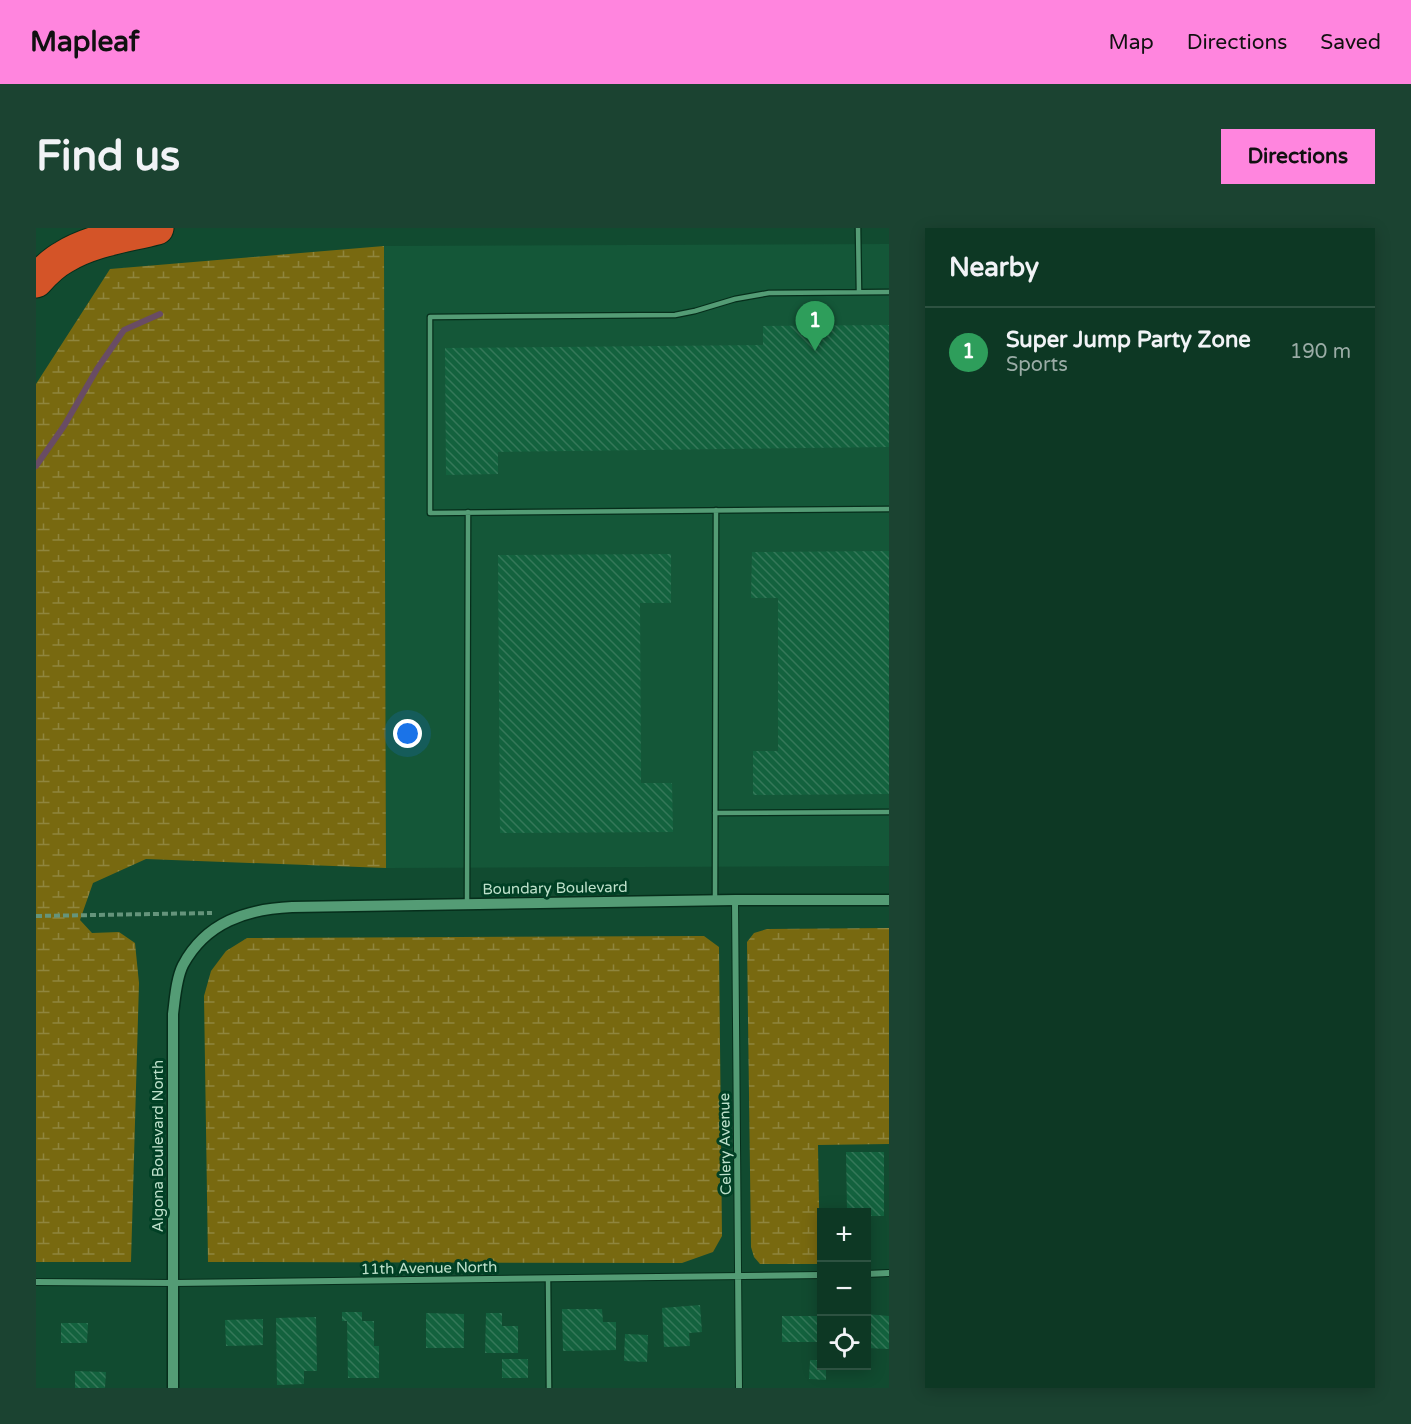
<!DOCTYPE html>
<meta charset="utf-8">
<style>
:root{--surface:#0d3824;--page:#1b4331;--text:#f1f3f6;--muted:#9aaca6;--line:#2d5241;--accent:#ff85de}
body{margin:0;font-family:"Varela Round",sans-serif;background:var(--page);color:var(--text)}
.controls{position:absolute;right:18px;bottom:18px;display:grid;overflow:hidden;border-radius:0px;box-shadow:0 3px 15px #0003}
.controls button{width:54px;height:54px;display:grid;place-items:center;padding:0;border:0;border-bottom:2px solid var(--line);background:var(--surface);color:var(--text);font:30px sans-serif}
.you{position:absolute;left:372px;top:506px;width:21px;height:21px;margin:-15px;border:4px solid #fff;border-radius:50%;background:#1a73e8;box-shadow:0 0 0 9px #1a73e833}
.badge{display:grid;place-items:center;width:39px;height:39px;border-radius:50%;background:var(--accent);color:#fff;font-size:20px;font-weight:700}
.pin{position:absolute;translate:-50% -50px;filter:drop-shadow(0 2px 3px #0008)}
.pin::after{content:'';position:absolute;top:32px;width:21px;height:18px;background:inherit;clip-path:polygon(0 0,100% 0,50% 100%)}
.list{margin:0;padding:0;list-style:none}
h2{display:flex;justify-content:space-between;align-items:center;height:78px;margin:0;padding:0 24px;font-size:26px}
h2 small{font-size:20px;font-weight:400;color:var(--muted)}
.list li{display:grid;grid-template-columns:39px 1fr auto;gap:18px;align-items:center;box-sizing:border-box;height:90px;padding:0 24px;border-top:2px solid var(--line)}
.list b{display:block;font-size:22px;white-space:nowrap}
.list p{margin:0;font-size:20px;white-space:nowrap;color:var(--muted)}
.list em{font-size:20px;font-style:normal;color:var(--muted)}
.icon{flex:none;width:33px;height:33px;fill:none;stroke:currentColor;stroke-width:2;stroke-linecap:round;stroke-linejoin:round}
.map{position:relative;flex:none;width:853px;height:1160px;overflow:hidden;border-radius:0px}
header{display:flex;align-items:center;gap:36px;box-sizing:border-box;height:84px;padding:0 30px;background:var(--accent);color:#111}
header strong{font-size:28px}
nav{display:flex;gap:33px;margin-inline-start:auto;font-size:21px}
.intro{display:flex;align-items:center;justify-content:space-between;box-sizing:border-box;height:144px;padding:0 36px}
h1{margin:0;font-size:42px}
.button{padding:15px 27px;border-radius:0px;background:var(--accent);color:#111;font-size:21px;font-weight:700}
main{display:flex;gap:36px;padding:0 36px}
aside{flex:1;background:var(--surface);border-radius:0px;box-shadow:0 3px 15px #0003}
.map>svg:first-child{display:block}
.built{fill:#145738}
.wetland{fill:url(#wetland-marsh)}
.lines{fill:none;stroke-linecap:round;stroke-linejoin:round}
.stream{stroke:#694c64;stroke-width:6}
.building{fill:url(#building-back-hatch)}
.service-casing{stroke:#062e1b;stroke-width:7}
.minor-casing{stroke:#062e1b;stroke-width:8}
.tertiary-casing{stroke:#062e1b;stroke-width:13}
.motorway-casing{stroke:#062e1b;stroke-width:35}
.path{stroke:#65947b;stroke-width:4;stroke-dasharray:6 3;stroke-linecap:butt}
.service{stroke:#549c75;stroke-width:4.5}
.minor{stroke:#549c75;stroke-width:6}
.tertiary{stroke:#549c75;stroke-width:10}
.motorway{stroke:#d45428;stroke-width:33}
.labels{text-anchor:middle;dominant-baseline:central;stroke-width:6;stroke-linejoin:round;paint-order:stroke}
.street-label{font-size:15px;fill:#bee1cb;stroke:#014025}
</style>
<header>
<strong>Mapleaf</strong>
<nav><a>Map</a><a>Directions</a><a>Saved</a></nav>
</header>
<div class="intro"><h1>Find us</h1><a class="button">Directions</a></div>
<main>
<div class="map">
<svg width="853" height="1160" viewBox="0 0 853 1160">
<defs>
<pattern id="wetland-marsh" width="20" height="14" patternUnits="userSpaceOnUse" patternTransform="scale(1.5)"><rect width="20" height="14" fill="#786910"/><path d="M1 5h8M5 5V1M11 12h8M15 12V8" fill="none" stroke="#8f853d"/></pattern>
<pattern id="building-back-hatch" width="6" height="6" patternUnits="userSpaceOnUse" patternTransform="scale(1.5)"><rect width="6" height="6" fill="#13623e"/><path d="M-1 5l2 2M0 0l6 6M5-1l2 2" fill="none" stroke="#347859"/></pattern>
</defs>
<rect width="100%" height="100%" fill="#114b30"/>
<!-- built -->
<path class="built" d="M853 16V638L350 640 348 18Z"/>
<!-- wetland -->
<path class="wetland" d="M348 18 350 640 110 631 57 655 44 692 56 705 83 704 99 715 103 755 95 1034H0V156L74 41Z
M853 700V916L782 917 784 1036H724L718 1029 715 1019 711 714 718 705 731 701Z
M668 708 683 719 686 1008 677 1024 646 1035 172 1034 168 768 175 743 190 723 211 710Z"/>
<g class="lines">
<!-- stream -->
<path class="stream" d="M0 238 28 198 61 141 88 102 124 86"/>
</g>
<!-- building -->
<path class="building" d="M853 97V219L462 224V246L410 247 409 120 727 117V98Z
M853 323V566L717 567V523H742V370H715L716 324Z
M635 326V375H604L605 555H636L637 604 464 605 462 327Z
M810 924H848V988H830V984H811Z
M664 1077 666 1104 653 1105 654 1118 628 1119 626 1080Z
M526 1081H566L567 1094H580V1122L527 1123Z
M306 1084H326V1093H338V1118H343V1150H312L311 1093H306Z
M390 1085 428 1086V1120H390Z
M450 1085H466V1098H482V1125H449Z
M830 1086 853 1088V1121L830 1120Z
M746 1088H786V1114H746Z
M280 1089 281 1143H268V1156L241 1157 240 1090Z
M227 1091V1117L190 1118 189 1092Z
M25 1095H52L51 1115H25Z
M589 1106 612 1107 611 1134 588 1133Z
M466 1131H492V1150H466Z
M774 1132H786V1138H790V1152L773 1151Z
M39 1143 70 1144 69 1160H39Z"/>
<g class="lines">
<!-- service casing -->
<g class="service-casing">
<path id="service" d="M822 0 823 64
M853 64 733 65 699 71 659 83 639 87 394 89V285L853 281
M679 585 853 584
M679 672 680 282
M431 676 432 284
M512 1051 513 1160"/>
</g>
<!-- minor casing -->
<g class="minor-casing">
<path id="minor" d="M699 672 703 1160
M830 1046 853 1045
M0 1054 137 1055 786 1047"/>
</g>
<!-- tertiary casing -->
<g class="tertiary-casing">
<path id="tertiary" d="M137 1160V786C139 771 140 751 147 737 170 694 211 681 256 679L699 672H853"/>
</g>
<!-- motorway casing -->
<g class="motorway-casing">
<path id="motorway" d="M0 53C8 44 17 35 28 29 55 12 90 8 121 0"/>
</g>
<!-- path -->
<path class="path" d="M0 688 176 685"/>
<!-- service -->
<use href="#service" class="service"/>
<!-- minor -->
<use href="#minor" class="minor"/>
<!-- tertiary -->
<use href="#tertiary" class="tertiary"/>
<!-- motorway -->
<use href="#motorway" class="motorway"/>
</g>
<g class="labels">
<!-- street labels -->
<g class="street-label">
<text transform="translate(519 660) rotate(-1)">Boundary Boulevard</text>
<text transform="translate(689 916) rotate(-91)">Celery Avenue</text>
<text transform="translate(122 918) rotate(-90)">Algona Boulevard North</text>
<text transform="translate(393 1040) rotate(-1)">11th Avenue North</text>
</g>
</g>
</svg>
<div class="controls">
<button>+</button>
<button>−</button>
<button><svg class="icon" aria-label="locate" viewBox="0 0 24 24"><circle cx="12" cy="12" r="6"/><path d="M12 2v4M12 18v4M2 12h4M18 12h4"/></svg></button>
</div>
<div class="you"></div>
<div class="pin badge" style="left:779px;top:123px;background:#2e9e5b">1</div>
</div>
<aside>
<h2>Nearby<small></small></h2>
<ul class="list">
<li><span class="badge" style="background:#2e9e5b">1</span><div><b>Super Jump Party Zone</b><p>Sports</p></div><em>190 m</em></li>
</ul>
</aside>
</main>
